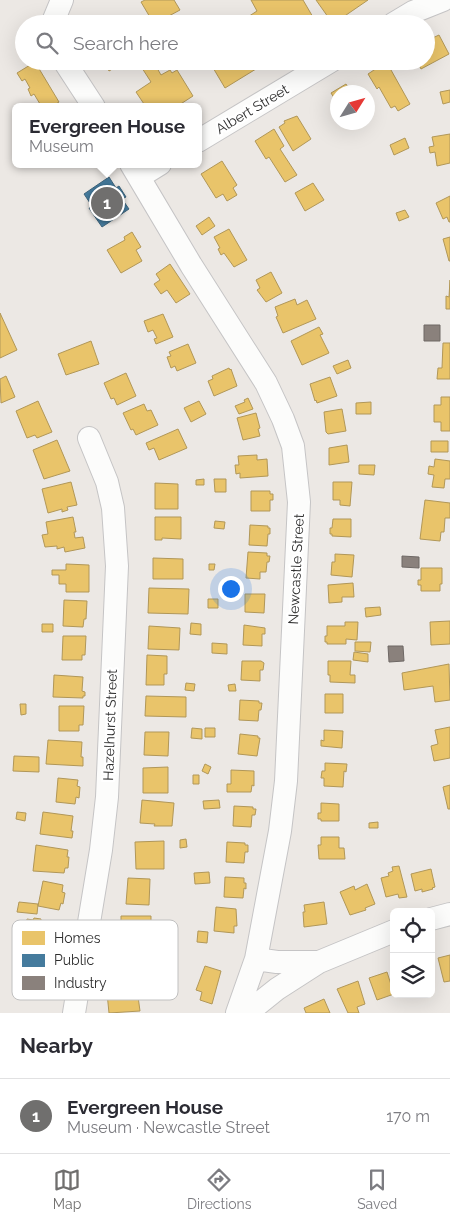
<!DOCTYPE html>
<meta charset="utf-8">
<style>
:root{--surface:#fff;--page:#f2f2f3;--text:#2b2b33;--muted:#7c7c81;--line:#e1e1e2;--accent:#706f6e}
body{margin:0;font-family:Raleway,sans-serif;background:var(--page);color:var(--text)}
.controls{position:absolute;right:15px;bottom:15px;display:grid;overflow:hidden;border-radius:8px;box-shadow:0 5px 20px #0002}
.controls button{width:45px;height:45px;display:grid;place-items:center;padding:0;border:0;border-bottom:1px solid var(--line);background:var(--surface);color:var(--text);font:25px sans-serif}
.compass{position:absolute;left:330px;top:85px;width:45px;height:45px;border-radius:50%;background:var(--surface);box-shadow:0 5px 20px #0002;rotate:53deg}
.you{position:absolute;left:230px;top:588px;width:18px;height:18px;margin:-12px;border:4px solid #fff;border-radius:50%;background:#1a73e8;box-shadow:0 0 0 8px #1a73e833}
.badge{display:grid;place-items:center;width:32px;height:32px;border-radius:50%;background:var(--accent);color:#fff;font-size:16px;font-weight:700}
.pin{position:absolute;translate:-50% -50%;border:2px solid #fff;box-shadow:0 1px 5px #0006}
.popup{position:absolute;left:12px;top:103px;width:190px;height:65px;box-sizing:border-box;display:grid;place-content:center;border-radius:8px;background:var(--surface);filter:drop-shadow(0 1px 4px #0005);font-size:16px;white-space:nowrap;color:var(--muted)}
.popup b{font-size:19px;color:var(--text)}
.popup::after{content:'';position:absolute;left:50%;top:100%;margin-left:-10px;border:10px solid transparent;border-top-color:var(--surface)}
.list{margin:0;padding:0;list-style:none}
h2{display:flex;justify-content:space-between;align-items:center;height:65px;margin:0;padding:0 20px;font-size:21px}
h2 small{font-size:16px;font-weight:400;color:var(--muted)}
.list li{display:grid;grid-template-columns:32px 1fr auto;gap:15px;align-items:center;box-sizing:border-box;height:75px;padding:0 20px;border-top:1px solid var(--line)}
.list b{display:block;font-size:19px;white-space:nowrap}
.list p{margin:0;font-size:16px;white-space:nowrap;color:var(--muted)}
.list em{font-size:16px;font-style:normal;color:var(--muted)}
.icon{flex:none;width:28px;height:28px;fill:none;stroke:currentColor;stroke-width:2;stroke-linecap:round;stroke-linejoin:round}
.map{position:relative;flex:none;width:450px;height:1013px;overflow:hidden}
.search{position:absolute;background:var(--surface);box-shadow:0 5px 20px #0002;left:15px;right:15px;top:15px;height:55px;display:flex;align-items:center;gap:12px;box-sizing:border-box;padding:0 18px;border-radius:28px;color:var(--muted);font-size:19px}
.sheet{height:140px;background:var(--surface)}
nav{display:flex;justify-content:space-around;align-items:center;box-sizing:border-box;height:70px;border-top:1px solid var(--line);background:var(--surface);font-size:14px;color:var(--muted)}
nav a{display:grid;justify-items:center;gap:2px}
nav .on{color:var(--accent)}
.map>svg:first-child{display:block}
.homes{fill:#e9c46a;stroke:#b19758}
.public{fill:#457b9d;stroke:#3e647c}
.industry{fill:#8a817c;stroke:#6e6865}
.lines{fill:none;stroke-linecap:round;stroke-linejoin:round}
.minor-casing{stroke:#c5c4c5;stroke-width:24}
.minor{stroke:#fcfcfb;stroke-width:22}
.labels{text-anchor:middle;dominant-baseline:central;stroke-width:5;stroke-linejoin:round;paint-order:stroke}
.street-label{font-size:14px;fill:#2e2e2e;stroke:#fff}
.key{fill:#fff;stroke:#c0c0c0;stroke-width:1}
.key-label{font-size:14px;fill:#2e2e2e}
</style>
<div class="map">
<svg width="450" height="1013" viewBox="0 0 450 1013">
<rect width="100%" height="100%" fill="#ece8e4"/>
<!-- homes -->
<path class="homes" d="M145 0H174L180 10 154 24 141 2Z
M251 0H303L317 24H237L257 11Z
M316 0H368L333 24Z
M439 35 449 54 421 69 417 61H426V41Z
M104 61H126L109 71Z
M153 61 161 75 170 70 172 73 177 70 193 96 176 107H146L136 92 151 82 142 68Z
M209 61H269L225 88Z
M379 61H386L410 104 398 111 395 106 391 108 379 87 377 89 368 74 380 66 378 62Z
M35 62 59 102 51 107H39L38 105 40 104 34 94 31 96 28 89 30 88 25 79 22 81 17 73Z
M346 84 351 92H338V104L331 93Z
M450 90V102L443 104 440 92Z
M297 116 311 139 293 151 279 127 285 123 284 121Z
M274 129 284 146 280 149 297 175 285 182 269 157 266 159 255 141Z
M450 134V163L437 166 435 152 430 153 429 147 434 146 432 137Z
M405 138 409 148 394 155 390 145Z
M222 161 237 185 233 188 237 195 227 201 223 194 216 198 201 174Z
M313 183 324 200 305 211 295 193Z
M450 196V222H449L447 217 443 219 436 203Z
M405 210 409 217 399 221 396 213Z
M209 217 215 226 202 235 196 226Z
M229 229 247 260 234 267 224 253 221 255 218 249 220 248 214 237Z
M132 232 141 247 136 250 142 261 121 273 107 250 125 240 124 237Z
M450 237V261H449L443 239Z
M170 264 190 294 176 303 167 290 161 294 154 284 160 280 156 274Z
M271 272 282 293 266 302 257 290 260 288 256 280Z
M450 280V309H446V296L449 297Z
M295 299 297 305 307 300 316 319 283 333 276 317 278 316 275 307Z
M0 313 17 350 0 358Z
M163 314 173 337 156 344 154 339 157 338 153 330 148 332 144 321Z
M319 327 323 334 320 335 329 353 302 365 291 341Z
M91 341 99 364 66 375 58 354Z
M443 343H450V379H437L438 368H442Z
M188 344 196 363 177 371 175 366 171 368 167 357 171 356 169 352Z
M348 360 351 368 337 374 333 366Z
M229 368 230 370 231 369 237 386 214 396 208 381 213 379 212 376Z
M126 373 136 396 117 405 114 398 111 399 104 383Z
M6 376 15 397 1 403 0 379Z
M330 377 337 396 317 403 316 400 315 401 310 384Z
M441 397H450V431H441V422H434V405H441Z
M248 398 253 409 239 414 235 406 245 402 244 400Z
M38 401 52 432 37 438 35 435 27 438 16 411Z
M199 401 206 414 191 422 184 408Z
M371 402V414H356V403Z
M144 404 147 411 151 410 158 425 136 435 133 429 131 430 123 413Z
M342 409 346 431 328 434 326 432 324 412Z
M256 413 260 428 258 429 260 436 243 440 237 418Z
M178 429 187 448 159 460 154 448 149 450 146 443Z
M57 440 70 471 44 479 33 450Z
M431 441H448V452H431Z
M347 445 349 462 329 465V448Z
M257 455V460L267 459 268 476 240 478V473L236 474 235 465H239L238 456Z
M435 459 450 461V479H445L444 488 432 487 434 475 428 474 429 466 434 467Z
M359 465H375L374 475 359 474Z
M204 479V485H196V480Z
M214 479H226V492H215Z
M71 482 77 505 67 507 68 510 62 512V509L48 513 42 489Z
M333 482H352L350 506 340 505V500H333Z
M155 483 178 484V509H155Z
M251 491H270V494H273V500H270V511H251Z
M425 500 450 503V518H445L444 532H441L440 541 420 539Z
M73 517 76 532H74L75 538 83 537 85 548 65 552 64 547 57 549V546L45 547 42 535 48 534 46 522Z
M155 517H181V539L162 538V540H155Z
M333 519H351V537L332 536V534H330V528H332Z
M215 521 225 522 224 529 214 528Z
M250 525 268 526V528H270V534H268L267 546 249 545Z
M248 552 267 553V556H270L269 562H267L266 572H260V579L246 578Z
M335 554 354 555 352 577 331 575 332 562H335Z
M153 558 183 559V579H153Z
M66 564 89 565V592H66V584H59V575H52V570H66Z
M209 564H215L214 570H209Z
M421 568H442V584H440V591H421V585H418V580H421Z
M353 583 354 597H342V602L329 603 328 585Z
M149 588 189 589 188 614 148 613Z
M245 594H265L264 613 245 612Z
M208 599H218V608H208Z
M64 600 87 601 86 619H84L83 627 63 626Z
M380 607 381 615 366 617 365 608Z
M450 621V644L431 645 430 622Z
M345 622H358L357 640 346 639V644H327V642H325V636H327V626H345Z
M191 623 201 624V635L190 634Z
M42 624H53V632H42Z
M244 625 265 628V634H262V646L243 645Z
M149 626 180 628 179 650 148 649Z
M63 636H86L85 655H82V660H62Z
M355 642H371L370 652 355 651Z
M212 643 227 644V654L212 653Z
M354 652 368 654V662L353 660Z
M147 655 167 656V674H164V685H146Z
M242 661H261L264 663 263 670H260V681L241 680Z
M328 661H351L350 675H355V683L330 682V675H328Z
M449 664 450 700 435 702 433 686 404 690 402 673Z
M54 675 83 677 82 691 85 692V696H83V698L53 697Z
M186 683 195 684 194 691 185 690Z
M235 684 236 691H229L228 685Z
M325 694H343V713H325Z
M146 696 186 697V717L145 716Z
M240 700 259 701V703H262L261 710H259L258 721 239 720Z
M20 704H26V714L21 715Z
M59 706H84L83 725H79V731H59Z
M450 727V758L434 761 431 746 438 744 435 730Z
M192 728 202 729V739L191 738Z
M205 728H215V737H205Z
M324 730 343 731 342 748 321 746V740L324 741Z
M145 732H169L168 756 144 755Z
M240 734 258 736V738H260L257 756 238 754Z
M48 740 82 742 81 757H83V766L46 764Z
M14 756 39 757V772L13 771Z
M325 763 347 764 346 772 344 771 343 787 324 786V778H321L322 771H325Z
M205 764 211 767 208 774 202 771Z
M168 767V793H143V768Z
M231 770 254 771V786L252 785 251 792H227V784H231Z
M193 775H199V784H193Z
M58 778 78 780 77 786 80 787 79 798 76 797 75 804 56 802Z
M450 785V809H448L443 787Z
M142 800 174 803 172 826H154L155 824 140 823Z
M219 800 220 808 204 809 203 801Z
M321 803 339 804V821H321V819H318V813H321Z
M234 806 253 807V809H256L255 815H252L251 827 233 826Z
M17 812 26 813 25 821 16 819Z
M43 812 73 816 71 831H73L72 838 40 834Z
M378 822V828H369V823Z
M321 837H339V848H344L345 859H319L318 845H321Z
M186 839 187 847 180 848V840Z
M164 841V869H136L135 842Z
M227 842 245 843V845H248V852H245L244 863 226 862Z
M36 845 68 850 67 857H69L68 868H65L64 873 33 871Z
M399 866 407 897 399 898 398 894 386 897 381 878 389 876 388 873 393 871 392 867Z
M431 869 435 887 432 888 433 889 422 892V889L415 891 411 874Z
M209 872 210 883 195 884 194 873Z
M225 877 244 878V883H246V889L244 888 243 898 224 897Z
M128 878 150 879 149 905 126 904Z
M43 881 63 885 62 892 65 893 63 904 61 903 59 910 38 906Z
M367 884 375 904 365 908 366 910 350 915 340 892 354 886 355 890Z
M19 902 38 904 37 914 17 912Z
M324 902 327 924 304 927 303 912H305L304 905Z
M216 907 236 909 237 926H234V933L214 931Z
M121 916H151V938H121Z
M34 918 41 919V921L57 924 54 945 24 941 27 919 33 920Z
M198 931 208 932 207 943 197 942Z
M144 950 145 975 116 976 115 951Z
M31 954 52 958 45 995 16 990 19 974 27 975Z
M450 955V981L444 982 438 958Z
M205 966 221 971 212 1004 200 1000 202 992 196 990Z
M158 972H164L165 978 158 979Z
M387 972 394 994 377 1000 369 978Z
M358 981 365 1004 357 1007 359 1013H348L337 989Z
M123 985 124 991 137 989 140 1011 109 1013 107 993 114 992 113 987Z
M324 999 330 1013H306L304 1008Z"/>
<!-- public -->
<path class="public" d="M109 177 116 188 119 186 126 197 122 199 129 209 102 227 89 208 92 206 84 194Z"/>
<!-- industry -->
<path class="industry" d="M424 325H440V341H424Z
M402 556 419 557V568L402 567Z
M388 646H403L404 661 389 662Z"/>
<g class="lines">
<!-- minor casing -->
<g class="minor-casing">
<path id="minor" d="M52 24 62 0
M393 24 413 12 443 0
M64 61 94 107
M198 141 331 61
M131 164 191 265 266 383 283 419 293 446 299 502 286 781 280 831 256 959 237 1013
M139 177 160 164
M431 919 450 914
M256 959 277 962H318
M74 1013 101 850 107 797 117 566 113 508 107 482 89 438
M247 1013 277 989 319 962 394 931"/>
</g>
<!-- minor -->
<use href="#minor" class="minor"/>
</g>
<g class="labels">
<!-- street labels -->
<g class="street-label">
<text transform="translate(252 109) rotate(-31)">Albert Street</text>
<text transform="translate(296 569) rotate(-87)">Newcastle Street</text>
<text transform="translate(110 725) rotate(-88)">Hazelhurst Street</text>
</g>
</g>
<!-- legend -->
<rect x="12" y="920" width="166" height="80" rx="8" class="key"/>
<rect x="22" y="931" width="23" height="14" fill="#e9c46a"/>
<rect x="22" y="954" width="23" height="13" fill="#457b9d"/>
<rect x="22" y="976" width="23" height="14" fill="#8a817c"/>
<g class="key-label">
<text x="54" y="943">Homes</text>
<text x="54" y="965">Public</text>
<text x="54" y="988">Industry</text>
</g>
</svg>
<div class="controls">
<button><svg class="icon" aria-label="locate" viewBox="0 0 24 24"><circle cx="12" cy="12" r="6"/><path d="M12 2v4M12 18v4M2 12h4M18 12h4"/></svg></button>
<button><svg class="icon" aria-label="layers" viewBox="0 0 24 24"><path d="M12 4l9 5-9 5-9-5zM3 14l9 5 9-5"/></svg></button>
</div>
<svg class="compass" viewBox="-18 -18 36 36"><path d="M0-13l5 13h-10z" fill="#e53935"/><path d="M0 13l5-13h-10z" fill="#7c7c81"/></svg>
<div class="you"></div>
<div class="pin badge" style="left:107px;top:203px">1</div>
<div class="popup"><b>Evergreen House</b>Museum</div>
<div class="search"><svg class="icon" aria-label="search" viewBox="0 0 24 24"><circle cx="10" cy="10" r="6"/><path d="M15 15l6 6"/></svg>Search here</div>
</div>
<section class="sheet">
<h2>Nearby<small></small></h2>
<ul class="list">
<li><span class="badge">1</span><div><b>Evergreen House</b><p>Museum · Newcastle Street</p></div><em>170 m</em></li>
</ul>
</section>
<nav>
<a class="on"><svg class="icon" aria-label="map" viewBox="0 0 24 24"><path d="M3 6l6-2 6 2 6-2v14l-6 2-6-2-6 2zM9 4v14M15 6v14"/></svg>Map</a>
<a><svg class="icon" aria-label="directions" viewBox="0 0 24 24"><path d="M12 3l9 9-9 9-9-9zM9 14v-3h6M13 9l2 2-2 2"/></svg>Directions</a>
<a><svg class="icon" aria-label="saved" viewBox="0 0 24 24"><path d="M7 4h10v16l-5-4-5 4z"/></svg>Saved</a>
</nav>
